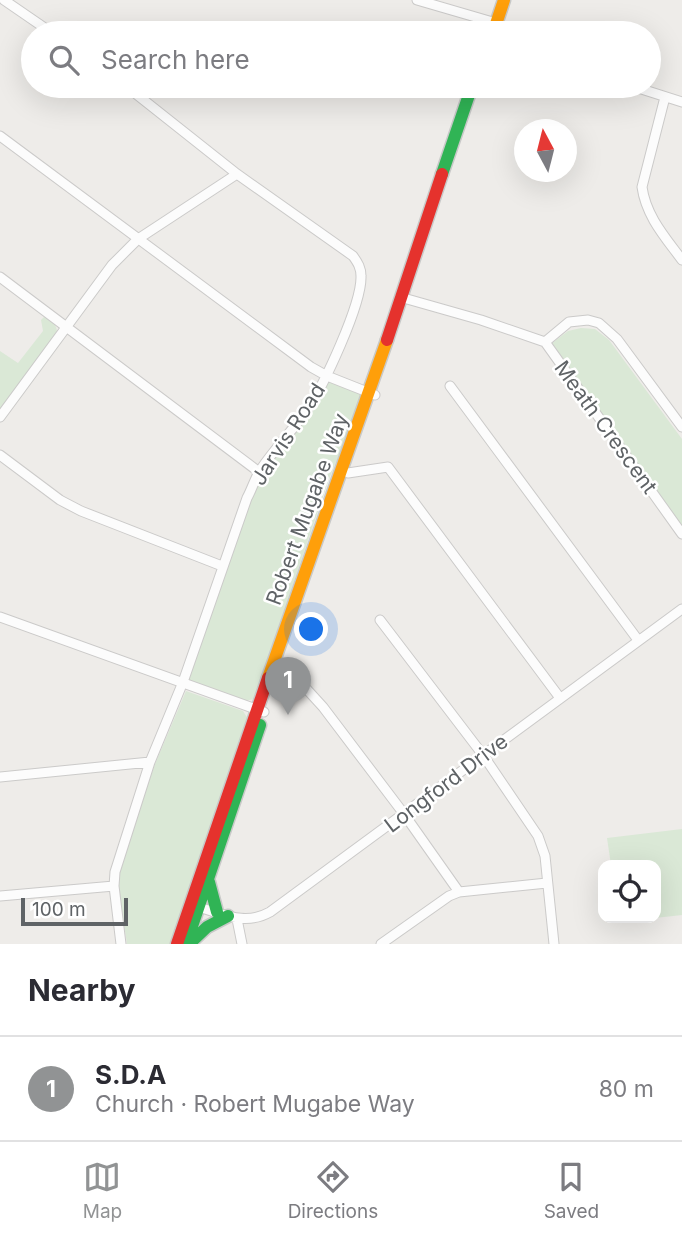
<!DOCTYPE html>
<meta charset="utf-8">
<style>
:root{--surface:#fff;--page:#f2f2f3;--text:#2b2b33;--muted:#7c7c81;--line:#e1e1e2;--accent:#919394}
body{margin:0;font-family:Inter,sans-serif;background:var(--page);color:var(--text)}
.controls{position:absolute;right:21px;bottom:21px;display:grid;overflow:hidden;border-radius:14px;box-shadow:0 7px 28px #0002}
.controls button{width:63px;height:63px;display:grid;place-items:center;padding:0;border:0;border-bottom:2px solid var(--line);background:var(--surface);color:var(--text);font:35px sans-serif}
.compass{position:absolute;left:514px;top:119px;width:63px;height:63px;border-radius:50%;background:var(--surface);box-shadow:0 7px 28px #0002;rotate:353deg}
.scale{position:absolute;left:21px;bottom:18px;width:107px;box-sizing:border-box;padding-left:7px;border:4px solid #5f6366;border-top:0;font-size:19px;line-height:24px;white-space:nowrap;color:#5f6366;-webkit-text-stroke:5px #fff;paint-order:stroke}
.you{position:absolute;left:312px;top:630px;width:24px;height:24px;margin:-18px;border:5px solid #fff;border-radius:50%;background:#1a73e8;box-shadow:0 0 0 10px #1a73e833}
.badge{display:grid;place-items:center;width:46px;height:46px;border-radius:50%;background:var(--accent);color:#fff;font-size:23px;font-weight:700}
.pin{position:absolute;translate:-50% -58px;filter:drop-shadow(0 2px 4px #0008)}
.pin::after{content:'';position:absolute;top:37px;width:24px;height:21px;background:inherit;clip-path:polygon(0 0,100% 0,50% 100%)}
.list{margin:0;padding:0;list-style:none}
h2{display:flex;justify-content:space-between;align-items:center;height:91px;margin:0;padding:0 28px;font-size:30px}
h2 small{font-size:23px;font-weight:400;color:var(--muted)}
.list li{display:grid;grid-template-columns:46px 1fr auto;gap:21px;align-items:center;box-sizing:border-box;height:105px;padding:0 28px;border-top:2px solid var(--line)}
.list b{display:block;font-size:26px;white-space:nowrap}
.list p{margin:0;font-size:23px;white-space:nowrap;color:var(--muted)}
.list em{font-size:23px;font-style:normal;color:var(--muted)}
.icon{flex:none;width:38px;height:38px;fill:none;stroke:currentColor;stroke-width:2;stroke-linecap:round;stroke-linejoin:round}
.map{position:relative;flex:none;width:682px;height:944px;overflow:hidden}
.search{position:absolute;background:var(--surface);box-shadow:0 7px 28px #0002;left:21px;right:21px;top:21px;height:77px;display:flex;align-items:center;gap:18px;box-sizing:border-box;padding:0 24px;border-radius:38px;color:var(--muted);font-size:26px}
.sheet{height:196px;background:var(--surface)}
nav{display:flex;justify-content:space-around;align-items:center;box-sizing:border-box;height:98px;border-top:2px solid var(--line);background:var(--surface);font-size:19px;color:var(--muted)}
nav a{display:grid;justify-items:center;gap:4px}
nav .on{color:var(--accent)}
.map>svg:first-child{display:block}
.green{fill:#dae8d6}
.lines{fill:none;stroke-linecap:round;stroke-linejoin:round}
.street-casing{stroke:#cbcac9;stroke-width:11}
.fast-casing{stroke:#c8c9c8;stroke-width:15}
.slow-casing{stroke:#c8c9c8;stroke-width:15}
.jam-casing{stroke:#c8c9c8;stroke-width:15}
.street{stroke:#fcfcfc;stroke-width:9}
.fast{stroke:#30b455;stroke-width:12}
.slow{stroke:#ff9f0a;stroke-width:12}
.jam{stroke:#e5322d;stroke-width:12}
.labels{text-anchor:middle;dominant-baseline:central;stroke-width:5;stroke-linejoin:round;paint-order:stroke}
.street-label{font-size:21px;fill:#5f6366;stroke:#fff}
</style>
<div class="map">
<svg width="682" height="944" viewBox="0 0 682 944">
<rect width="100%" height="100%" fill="#eeece9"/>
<!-- green -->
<path class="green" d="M45 316C54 323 59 326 56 337L0 411V351L18 363 43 331 41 320Z
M581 328 595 329 609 340 682 439V527L552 343 568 331Z
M329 381 364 395 329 479 254 699 245 701 189 681 188 675 250 500C270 456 304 422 329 381Z
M186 691 243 711 248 719 170 944H127L118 885 119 871 155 764Z
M682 829V915L619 922 618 918H656V865H611L607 838Z"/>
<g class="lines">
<!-- street casing -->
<g class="street-casing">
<path id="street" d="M4 0 52 33
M417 0 496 23
M632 86 682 102
M665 97 642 187C646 216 665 237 682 260
M0 136 311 367 327 376 375 395
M0 277 259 472
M400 297 481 320 545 342
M450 386 638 640
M0 417 112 265 138 239 237 174
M682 427 617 339 599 323 588 320 569 322 545 342 682 534
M0 455 60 500 81 511 222 566
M348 473 388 467 560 698
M0 617 264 712
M380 620 483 755 538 836 545 856 554 944
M272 665 302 684 323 707 404 814 459 892
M0 777 150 762
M0 896 114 886
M198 907C224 914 245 926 270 912L682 609
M237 919 242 944
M121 944 114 886 115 872 150 762 183 682 247 498C252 489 255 478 261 469 275 448 293 430 307 410 324 385 362 304 361 276 361 268 358 263 353 256L237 174 126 86
M381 944 449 896 459 892 547 883"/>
</g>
<!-- fast casing -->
<g class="fast-casing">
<path id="fast" d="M442 174 472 86
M209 882 217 912
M186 944 260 725
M189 944 207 927 228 916"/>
</g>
<!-- slow casing -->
<g class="slow-casing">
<path id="slow" d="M493 33 504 0
M268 678 387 340"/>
</g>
<!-- jam casing -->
<g class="jam-casing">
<path id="jam" d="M387 340 442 174
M177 944 268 678"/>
</g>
<!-- street -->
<use href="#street" class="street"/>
<!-- fast -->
<use href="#fast" class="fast"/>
<!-- slow -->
<use href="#slow" class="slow"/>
<!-- jam -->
<use href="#jam" class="jam"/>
</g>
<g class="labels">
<!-- street labels -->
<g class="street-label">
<text transform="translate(606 427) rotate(54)">Meath Crescent</text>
<text transform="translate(288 434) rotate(-57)">Jarvis Road</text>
<text transform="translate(307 509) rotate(-70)">Robert Mugabe Way</text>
<text transform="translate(446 783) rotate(-37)">Longford Drive</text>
</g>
</g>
</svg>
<div class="controls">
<button><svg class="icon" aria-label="locate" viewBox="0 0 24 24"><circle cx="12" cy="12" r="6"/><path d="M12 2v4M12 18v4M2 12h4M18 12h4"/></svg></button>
</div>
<svg class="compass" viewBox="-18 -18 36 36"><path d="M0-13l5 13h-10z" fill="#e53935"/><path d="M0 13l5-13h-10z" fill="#7c7c81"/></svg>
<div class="scale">100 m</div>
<div class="you"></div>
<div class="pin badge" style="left:288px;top:715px">1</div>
<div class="search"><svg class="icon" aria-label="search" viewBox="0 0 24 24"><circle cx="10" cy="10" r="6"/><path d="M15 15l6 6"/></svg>Search here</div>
</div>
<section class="sheet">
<h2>Nearby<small></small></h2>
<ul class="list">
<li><span class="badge">1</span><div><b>S.D.A</b><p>Church · Robert Mugabe Way</p></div><em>80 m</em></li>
</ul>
</section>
<nav>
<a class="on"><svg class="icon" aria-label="map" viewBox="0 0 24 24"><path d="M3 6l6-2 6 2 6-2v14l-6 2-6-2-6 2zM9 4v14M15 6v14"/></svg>Map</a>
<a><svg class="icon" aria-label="directions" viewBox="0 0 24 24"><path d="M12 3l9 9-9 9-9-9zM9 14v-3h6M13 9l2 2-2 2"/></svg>Directions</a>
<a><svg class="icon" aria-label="saved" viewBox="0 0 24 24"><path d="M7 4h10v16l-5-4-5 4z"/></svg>Saved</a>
</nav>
